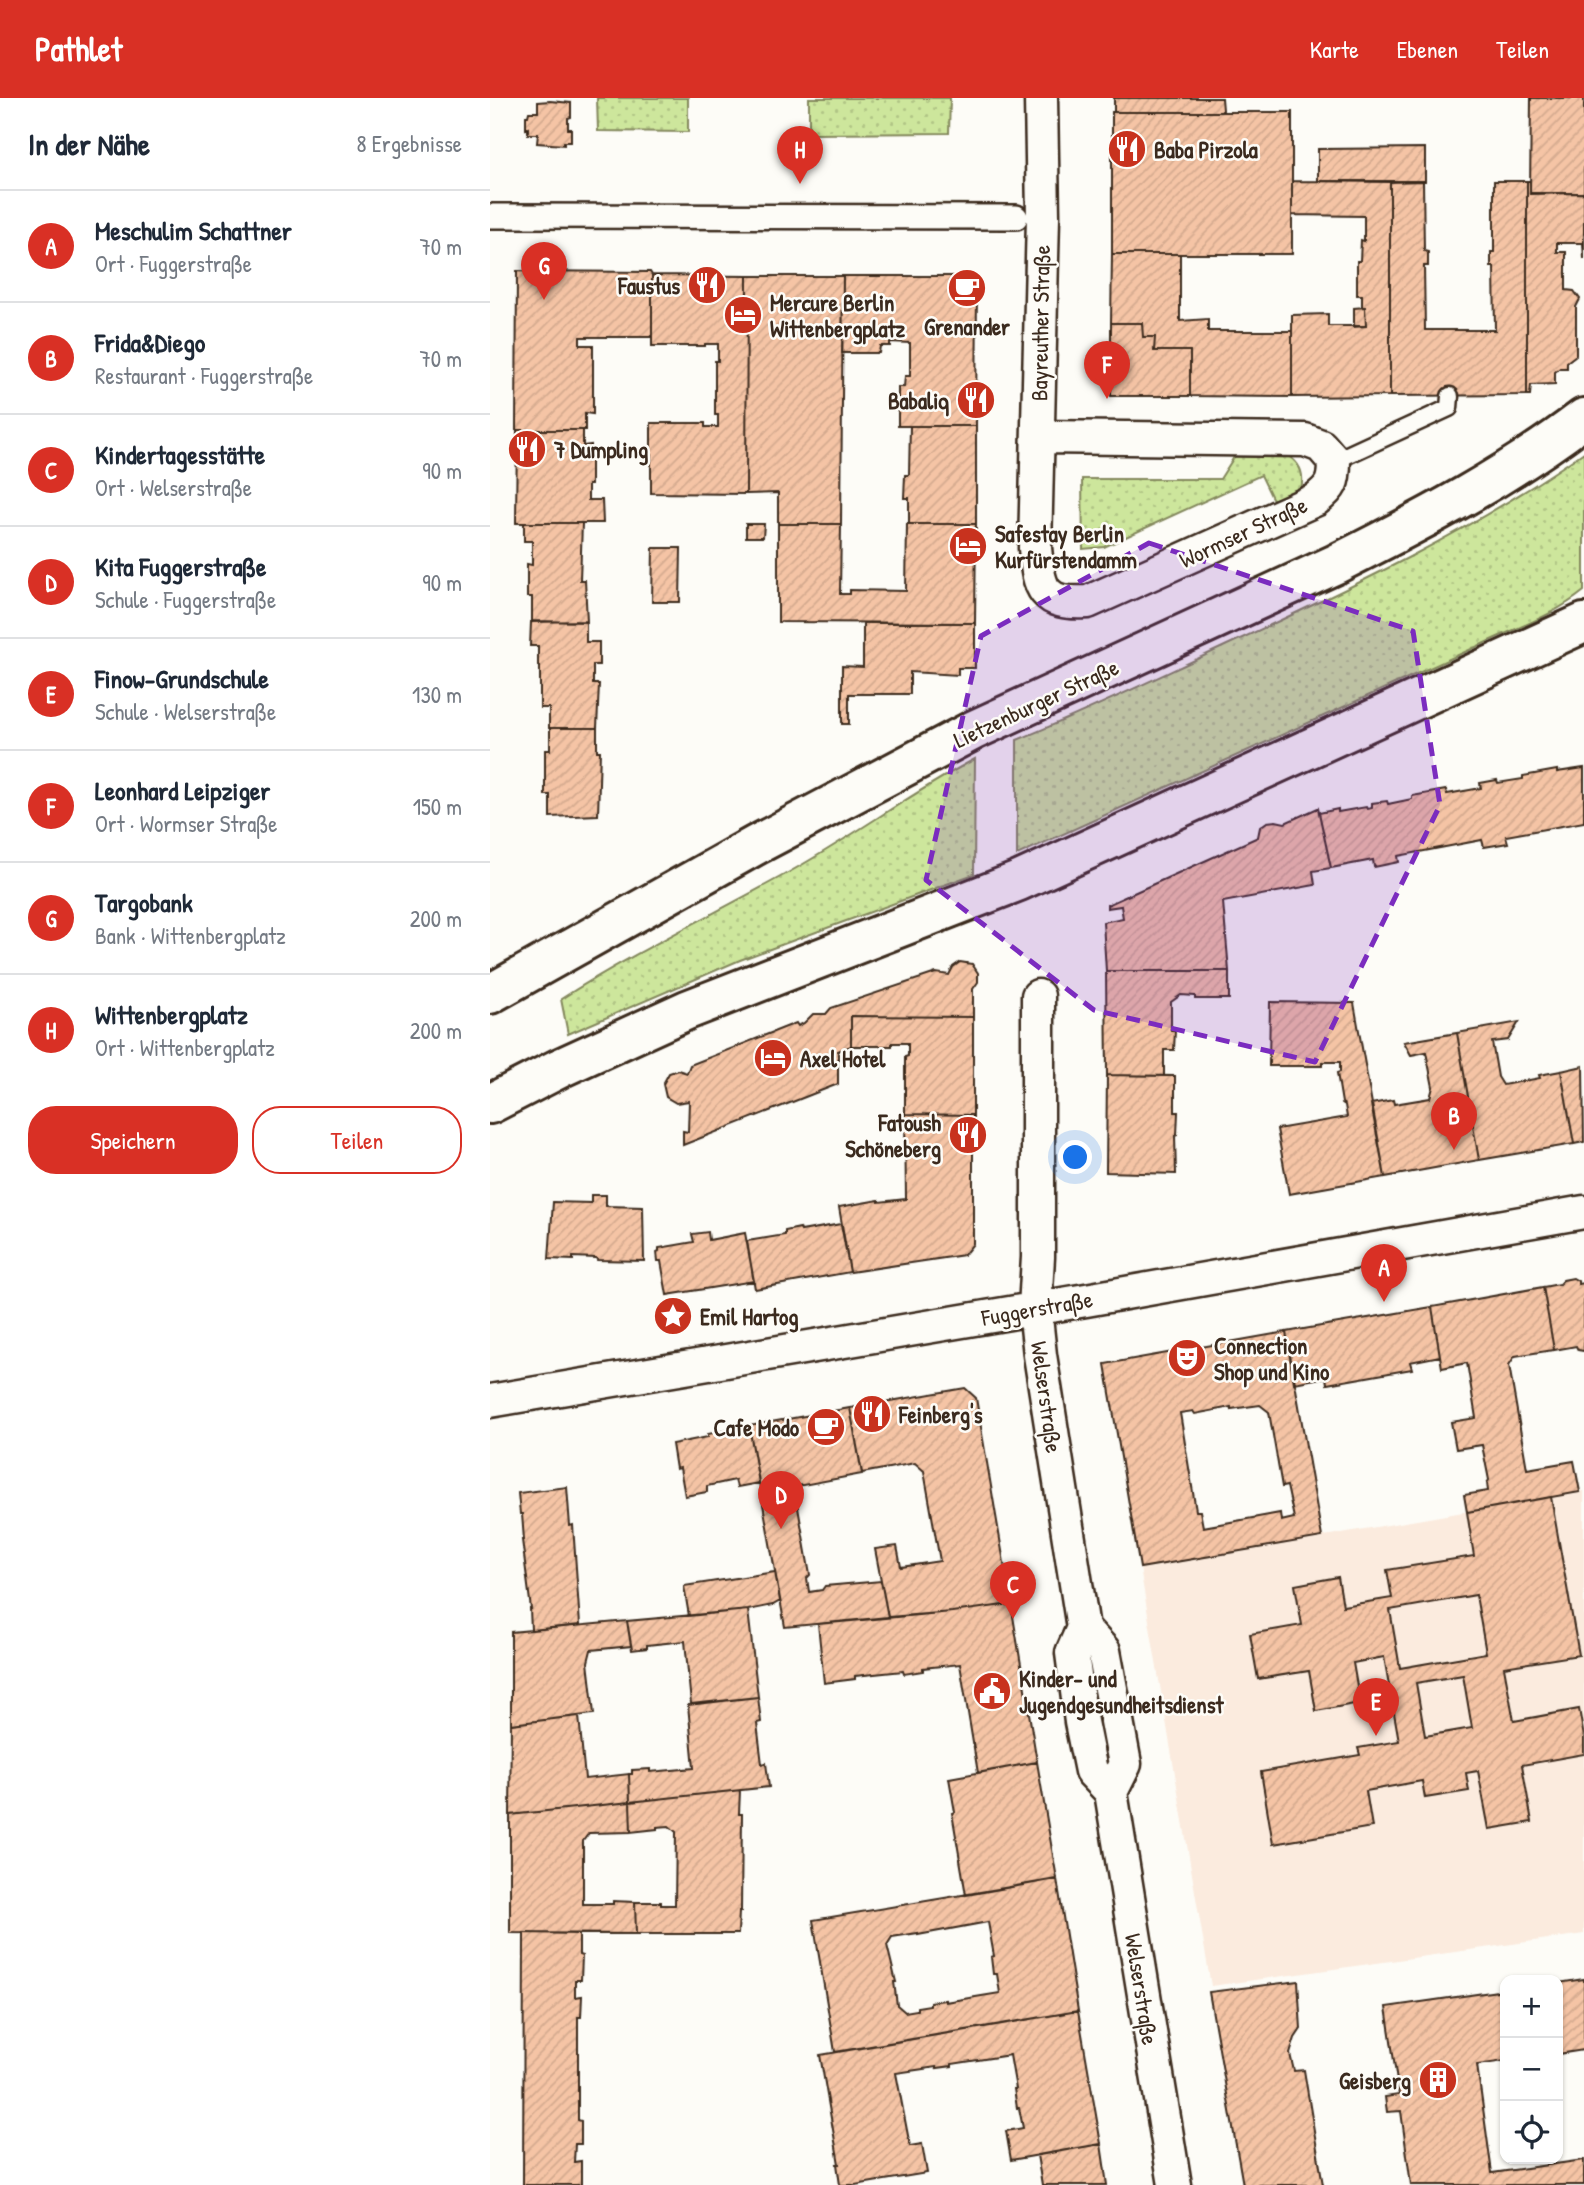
<!DOCTYPE html>
<html lang="de">
<meta charset="utf-8">
<style>
:root{--surface:#fff;--page:#f2f2f3;--text:#1f2937;--muted:#747a83;--line:#e0e1e3;--accent:#d93025}
body{margin:0;font-family:"Patrick Hand",sans-serif;background:var(--page);color:var(--text)}
.controls{position:absolute;right:21px;bottom:21px;display:grid;overflow:hidden;border-radius:14px;box-shadow:0 2px 5px #0004}
.controls button{width:63px;height:63px;display:grid;place-items:center;padding:0;border:0;border-bottom:2px solid var(--line);background:var(--surface);color:var(--text);font:35px sans-serif}
.you{position:absolute;left:586px;top:1060px;width:24px;height:24px;margin:-18px;border:5px solid #fff;border-radius:50%;background:#1a73e8;box-shadow:0 0 0 10px #1a73e833}
.badge{display:grid;place-items:center;width:46px;height:46px;border-radius:50%;background:var(--accent);color:#fff;font-size:23px;font-weight:700}
.pin{position:absolute;translate:-50% -58px;filter:drop-shadow(0 2px 4px #0008)}
.pin::after{content:'';position:absolute;top:37px;width:24px;height:21px;background:inherit;clip-path:polygon(0 0,100% 0,50% 100%)}
.list{margin:0;padding:0;list-style:none}
h2{display:flex;justify-content:space-between;align-items:center;height:91px;margin:0;padding:0 28px;font-size:30px}
h2 small{font-size:23px;font-weight:400;color:var(--muted)}
.list li{display:grid;grid-template-columns:46px 1fr auto;gap:21px;align-items:center;box-sizing:border-box;height:112px;padding:0 28px;border-top:2px solid var(--line)}
.list b{display:block;font-size:26px;white-space:nowrap}
.list p{margin:0;font-size:23px;white-space:nowrap;color:var(--muted)}
.list em{font-size:23px;font-style:normal;color:var(--muted)}
.actions{display:flex;gap:14px;padding:21px 28px}
.actions a{flex:1;padding:16px 0;border:2px solid var(--accent);border-radius:28px;text-align:center;font-size:24px;color:var(--accent)}
.actions .main{background:var(--accent);color:#fff}
.icon{flex:none;width:38px;height:38px;fill:none;stroke:currentColor;stroke-width:2;stroke-linecap:round;stroke-linejoin:round}
.map{position:relative;flex:none;width:1094px;height:2087px;overflow:hidden}
header{display:flex;align-items:center;gap:42px;box-sizing:border-box;height:98px;padding:0 35px;background:var(--accent);color:#fff}
header strong{font-size:33px}
nav{display:flex;gap:38px;margin-inline-start:auto;font-size:24px}
main{display:flex}
aside{flex:1;background:var(--surface)}
.map>svg:first-child{display:block}
.built{fill:#fbebde}
.grass{fill:url(#grass-dots);stroke:#84885d;stroke-width:2}
.building{fill:url(#building-hatch);stroke:#3b2a1e;stroke-width:2;fill-rule:evenodd}
.lines{fill:none;stroke-linecap:round;stroke-linejoin:round}
.service-casing{stroke:#3b2a1e;stroke-width:21}
.pedestrian-casing{stroke:#3b2a1e;stroke-width:28}
.minor-casing{stroke:#3b2a1e;stroke-width:37}
.secondary-casing{stroke:#3b2a1e;stroke-width:44}
.service{stroke:#fdfcf7;stroke-width:16}
.pedestrian{stroke:#fdfcf7;stroke-width:23}
.minor{stroke:#fdfcf7;stroke-width:32}
.secondary{stroke:#fdfcf7;stroke-width:38}
.marked{fill:#7b2cbf;fill-opacity:0.2;stroke:#7b2cbf;stroke-width:5;stroke-dasharray:14 9;stroke-linejoin:round}
.labels{text-anchor:middle;dominant-baseline:central;stroke-width:5;stroke-linejoin:round;paint-order:stroke}
.poi-label{font-size:23px;font-weight:bold;fill:#3b2a1e;stroke:#fdfcf7;text-anchor:start}
.street-label{font-size:23px;fill:#3b2a1e;stroke:#fdfcf7}
</style>
<header>
<strong>Pathlet</strong>
<nav><a>Karte</a><a>Ebenen</a><a>Teilen</a></nav>
</header>
<main>
<aside>
<h2>In der Nähe<small>8 Ergebnisse</small></h2>
<ul class="list">
<li><span class="badge">A</span><div><b>Meschulim Schattner</b><p>Ort · Fuggerstraße</p></div><em>70 m</em></li>
<li><span class="badge">B</span><div><b>Frida&amp;Diego</b><p>Restaurant · Fuggerstraße</p></div><em>70 m</em></li>
<li><span class="badge">C</span><div><b>Kindertagesstätte</b><p>Ort · Welserstraße</p></div><em>90 m</em></li>
<li><span class="badge">D</span><div><b>Kita Fuggerstraße</b><p>Schule · Fuggerstraße</p></div><em>90 m</em></li>
<li><span class="badge">E</span><div><b>Finow-Grundschule</b><p>Schule · Welserstraße</p></div><em>130 m</em></li>
<li><span class="badge">F</span><div><b>Leonhard Leipziger</b><p>Ort · Wormser Straße</p></div><em>150 m</em></li>
<li><span class="badge">G</span><div><b>Targobank</b><p>Bank · Wittenbergplatz</p></div><em>200 m</em></li>
<li><span class="badge">H</span><div><b>Wittenbergplatz</b><p>Ort · Wittenbergplatz</p></div><em>200 m</em></li>
</ul>
<div class="actions"><a class="main">Speichern</a><a>Teilen</a></div>
</aside>
<div class="map">
<svg width="1094" height="2087" viewBox="0 0 1094 2087">
<defs>
<pattern id="grass-dots" width="8" height="8" patternUnits="userSpaceOnUse" patternTransform="scale(1.75)"><rect width="8" height="8" fill="#cde69c"/><path d="M2 2h.1M6 6h.1" fill="none" stroke="#b1c586" stroke-width="1.8" stroke-linecap="round"/></pattern>
<pattern id="building-hatch" width="6" height="6" patternUnits="userSpaceOnUse" patternTransform="scale(1.75)"><rect width="6" height="6" fill="#f5c4a5"/><path d="M-1 1l2-2M0 6l6-6M5 7l2-2" fill="none" stroke="#d3a98e"/></pattern>
</defs>
<rect width="100%" height="100%" fill="#fdfcf7"/>
<filter id="ink" filterUnits="userSpaceOnUse"><feTurbulence type="fractalNoise" baseFrequency=".0143" numOctaves="2"/><feDisplacementMap in="SourceGraphic" scale="14" xChannelSelector="R" yChannelSelector="G"/><feConvolveMatrix kernelMatrix="1 2 1 2 8 2 1 2 1" color-interpolation-filters="sRGB"/></filter>
<g filter="url(#ink)">
<!-- built -->
<path class="built" d="M1094 1393V1836L721 1888 650 1470Z"/>
<!-- grass -->
<path class="grass" d="M107 0H198V34L108 33Z
M319 0H460L459 35 319 36Z
M1094 354V493C1066 516 1029 529 997 544L527 757V642C597 614 666 580 735 548 859 491 982 433 1094 354Z
M746 356H795C810 364 815 375 811 391L786 404 782 400 771 377 614 449 593 451 592 381H730Z
M485 661 484 776 250 862 78 936 71 901C143 855 220 818 294 777 360 741 419 696 485 661Z"/>
<!-- building -->
<path class="building" d="M624 0H732L733 12 731 14H624Z
M1041 0H1094V95H1040Z
M60 3 81 5V19L78 20V31H81V44H74V47L47 45 48 36H38V30L36 31V18H38L39 14H48V4Z
M622 14H802V156H622Z
M935 50V83H828V51Z
M802 83 900 84V298L802 299V217L838 216V228H876L875 209H872V197H867V163H870L871 142 874 143V118L802 117Z
M933 83 934 153 938 154V168H934L935 232H1005L1004 169H1001V154H1004V83H1037V297L900 298V84Z
M1037 83H1040V96L1094 95V161L1093 145H1067V154H1076V192L1084 193 1090 201 1086 209V257L1077 264V270H1070L1065 274V286L1041 287 1040 297H1037Z
M622 156H690V223L718 221V233H802V299L700 298V253H664L665 239H653L652 225H621Z
M27 173 160 174 162 177V237L160 239H90V247H103V316L95 315V332H26Z
M162 177 257 178 256 396 161 395V325H215V329H228V317H225V263H228V246H215V248H162Z
M257 178H353L351 426H288V395L256 396Z
M353 178H477L487 188 486 328H408V289H414L415 278H420V245L400 244V248H390L389 255H352Z
M875 209 876 228 864 229V210Z
M621 225H652L653 239H665L664 253H700V298H621Z
M420 328H486V426H419V400H414L415 377H419Z
M27 332H93V348L101 347V387H98V402H112L113 425H26Z
M34 425H92L90 482H95L97 524 42 523V499H37V466L42 467V443H34Z
M256 426H274L273 439H256Z
M288 426H351L350 496H360V492L416 493 417 426H486L485 525 288 524Z
M163 450H191L190 504H162Z
M96 523V544H109V567H103V586H109L107 630H59V610H50V568H48V548H40L41 524Z
M373 525H485V570H468V577L420 574V596H359V626H352V568L373 569Z
M60 630H107V653H110L108 717 60 719V697H55V652H60Z
M1094 670V724L1016 738 1018 745 994 749 992 742 908 758 909 764 884 769 883 762 841 770 829 715 848 711V714L876 709 877 711 882 710V705L897 703 898 706 922 701V698L956 692 957 696 991 690 990 685 1007 682 1008 685 1033 681V678L1067 672V674Z
M828 710 841 770 823 773 825 787 733 804 739 873H616L613 824 633 820 631 808 617 810V807L768 739 770 729 777 724 786 723 795 725Z
M470 864 482 866 488 875V884L483 891V919L361 918V948L348 953V986L193 1047V1033L198 1034 199 1003 186 1005 176 999 173 986 179 975 188 972 197 975 200 967 306 925 308 928 314 925 323 916H336L341 910 446 875 459 877 463 869Z
M616 873H739V901H705V898L691 897 681 904V932H685L684 952H674V978L617 977Z
M780 904 864 905 895 1079 799 1096 787 1031 857 1019 855 1007 852 1005 847 975 850 974V964H832V968H779Z
M361 918 483 919V1017L415 1016V959L418 958V945H402V948H361Z
M1029 924 1018 942 1002 944 1008 979 1013 987 1050 980 1049 977 1071 973 1084 1046 989 1062 967 935Z
M967 935 989 1062 895 1079 881 1006 903 1002 904 1006 940 1000 943 989 936 954 921 957 914 944Z
M1093 968 1094 1044 1084 1046 1071 973Z
M617 977 685 978V1014H688L687 1037 685 1038 686 1076 616 1074Z
M415 1016 483 1017V1146L474 1157 360 1174 349 1109 389 1102V1104L416 1101Z
M101 1097H116V1108L153 1109 154 1163 107 1162 106 1160 83 1159V1162L59 1161 63 1104 101 1105Z
M351 1126 360 1174 265 1191 257 1143 295 1137V1133L310 1130 311 1133Z
M218 1134 219 1142 255 1135 264 1183 177 1197 171 1163H168L167 1154 169 1153V1150L204 1144 202 1136Z
M1083 1180 1088 1183V1186L1094 1185V1253L1088 1252 1086 1248 1064 1252 1053 1189 1069 1186 1073 1182Z
M1053 1189 1064 1252 1025 1258 1019 1267 1037 1371 1084 1363 1090 1394 977 1414 974 1397 998 1393 997 1385 999 1382 992 1347 966 1351 961 1324 986 1320 977 1265 952 1270 942 1209Z
M942 1209 950 1258 920 1264 922 1271 837 1286 836 1279 804 1285 796 1234Z
M796 1234 832 1439 650 1470 615 1266ZM770 1307 779 1314 792 1389 797 1388 804 1420 791 1423 790 1415 713 1429 710 1413H706L690 1315 703 1313 705 1316 741 1309V1311Z
M475 1290 486 1300 521 1506 462 1514 398 1519 385 1451 407 1448 411 1469 450 1463 434 1373 425 1365 372 1375 360 1310Z
M360 1310 372 1376 302 1389 303 1402 307 1404 320 1477 317 1480 319 1494 332 1492 335 1488 391 1483 398 1519 295 1529 259 1328Z
M259 1328 269 1385 247 1389 245 1382 217 1388V1394L195 1398 190 1370 186 1371 182 1346 218 1339V1336Z
M77 1389 80 1428 83 1427 90 1527 41 1532 40 1511H41L32 1442H34L32 1416H30L28 1395Z
M1061 1399 1089 1557 1014 1569 1024 1623 1089 1611 1094 1639V1656L1032 1667 1042 1724 999 1731 988 1673 976 1675 979 1693 935 1700 932 1683 876 1693 882 1729 783 1746 771 1674 870 1657 868 1650 909 1643 894 1559 863 1565 870 1605 826 1613 819 1573 768 1581 760 1536 812 1527 805 1487 848 1479 853 1508 902 1500 897 1472 984 1458 977 1414ZM986 1497 996 1555 910 1570 900 1512ZM973 1577 982 1630 935 1638 926 1585Z
M285 1474 290 1503 283 1507 258 1512 199 1518 194 1488Z
M521 1506 547 1664 488 1675 470 1566 433 1570V1573L414 1576 413 1573 365 1578V1581L334 1585 328 1526 462 1514Z
M258 1512 268 1599 201 1606 195 1543 157 1547V1550L142 1552 137 1523Z
M137 1523 141 1548 101 1552 98 1564 104 1616 21 1626V1534Z
M268 1599 271 1624 267 1625 272 1666 276 1665 279 1689 140 1704 139 1676H142V1672L160 1671V1674L204 1670 198 1607Z
M89 1618 95 1681 139 1676 140 1704 20 1717 21 1626Z
M547 1664 567 1781 476 1797 462 1715 465 1714 459 1680Z
M250 1692 249 1716H252L251 1813H249L248 1836H146L145 1804H171V1807H185L186 1734 179 1728 167 1729V1731L141 1734 140 1704Z
M140 1704 141 1734 99 1735 93 1743V1806H123V1803L145 1804 146 1836 20 1835V1717Z
M567 1781 588 1913 345 1954 323 1822ZM498 1824 504 1858 501 1859 503 1876H507L510 1895 455 1904V1902L440 1904V1907L427 1909V1912L415 1914 407 1907 404 1884H406L397 1847 402 1839 428 1835V1837Z
M34 1835 89 1836V1857L92 1858 91 1882H85V1899L92 1898 91 1919H88V2022L91 2023V2046H85L84 2064 91 2063V2087H33Z
M1094 1881V1952L1068 1956V1885Z
M808 1883 811 1931 805 1940 800 1956 804 1973 814 1972 833 2087H753L719 1894Z
M1015 1892V1963L987 1967 1002 2075 1094 2062V2087H921L911 2013 897 2014 895 1999 909 1997 896 1909Z
M588 1913 611 2046 521 2062 516 2033 533 2030 529 2010H527L524 1991H526L520 1957 462 1966V1968L447 1970V1969L406 1975 420 2048 432 2046 437 2075 365 2087H350L347 2066H349L330 1957Z
M611 2046 617 2087H552L547 2057Z"/>
<g class="lines">
<!-- service casing -->
<g class="service-casing">
<path id="service" d="M844 363 959 310 960 298"/>
</g>
<!-- pedestrian casing -->
<g class="pedestrian-casing">
<path id="pedestrian" d="M0 118 526 119"/>
</g>
<!-- minor casing -->
<g class="minor-casing">
<path id="minor" d="M548 339 815 342 831 348 844 363C844 384 842 389 825 402L598 504C552 507 549 491 545 450L553 119 551 0
M548 898V1159L545 1210 550 1257 593 1530 582 1555 591 1624 601 1673 621 1694 685 2087
M0 1303 596 1202 1094 1114
M593 1530 614 1553 635 1666 621 1694"/>
</g>
<!-- secondary casing -->
<g class="secondary-casing">
<path id="secondary" d="M0 896 266 747 484 632 846 466C932 423 1018 378 1094 320
M0 1006 70 970 197 912 529 783 1094 525"/>
</g>
<!-- service -->
<use href="#service" class="service"/>
<!-- pedestrian -->
<use href="#pedestrian" class="pedestrian"/>
<!-- minor -->
<use href="#minor" class="minor"/>
<!-- secondary -->
<use href="#secondary" class="secondary"/>
</g>
</g>
<!-- marked area -->
<path class="marked" d="M659 445 923 533 950 707 825 964 604 912 436 782 491 538Z"/>
<!-- icons -->
<defs>
<g id="restaurant-disc" transform="scale(2.0125)"><circle r="9.5" fill="#c8321e" stroke="#fdfcf7"/><path d="M-5-6h1v4h1v-4h1v4h1v-4h1v5L-1.5 .5V6h-2V.5L-5-1ZM5-6V6H3V1.5H1.5Q1.5-4 5-6Z" fill="#fff"/></g>
<g id="cafe-disc" transform="scale(2.0125)"><circle r="9.5" fill="#c8321e" stroke="#fdfcf7"/><path d="M-5.5-4.5H6V0H3Q3 3.5 0 3.5H-2.5Q-5.5 3.5-5.5 0ZM3-3.2v2h1.7v-2ZM-6 4.5H4V6H-6Z" fill="#fff"/></g>
<g id="hotel-disc" transform="scale(2.0125)"><circle r="9.5" fill="#c8321e" stroke="#fdfcf7"/><path d="M-6-4.5h1.5V1H6V5H4.5V3h-9V5H-6ZM-4 0a1.8 1.8 0 1 1 3.6 0ZM.5 0V-2.5h3Q6-2.5 6 0Z" fill="#fff"/></g>
<g id="sight-disc" transform="scale(2.0125)"><circle r="9.5" fill="#c8321e" stroke="#fdfcf7"/><path d="M0-6L1.8-2.2L6-1.7L2.9 1.2L3.7 5.4L0 3.3L-3.7 5.4L-2.9 1.2L-6-1.7L-1.8-2.2Z" fill="#fff"/></g>
<g id="theatre-disc" transform="scale(2.0125)"><circle r="9.5" fill="#c8321e" stroke="#fdfcf7"/><path d="M-5-5.5Q0-4 5-5.5V0Q5 5 0 6Q-5 5-5 0ZM-3.3-2.5H-1v1.5H-3.3ZM1-2.5H3.3v1.5H1ZM-2.8 1Q0 5.5 2.8 1Z" fill="#fff"/></g>
<g id="civic-disc" transform="scale(2.0125)"><circle r="9.5" fill="#c8321e" stroke="#fdfcf7"/><path d="M-.6-6.5H3V-4.5H.6V-3L4-1V1h2V6H-6V1h2V-1L-.6-3ZM-1.2 2.5V6h2.4V2.5Z" fill="#fff"/></g>
<g id="building-disc" transform="scale(2.0125)"><circle r="9.5" fill="#c8321e" stroke="#fdfcf7"/><path d="M-4-6H4V6H1V3H-1V6H-4ZM-2.5-4.3h1.7v1.8h-1.7ZM.8-4.3h1.7v1.8H.8ZM-2.5-1h1.7V.8h-1.7ZM.8-1h1.7V.8H.8Z" fill="#fff"/></g>
</defs>
<g fill-rule="evenodd">
<use href="#restaurant-disc" x="637" y="51"/>
<use href="#restaurant-disc" x="217" y="187"/>
<use href="#cafe-disc" x="477" y="190"/>
<use href="#hotel-disc" x="253" y="217"/>
<use href="#restaurant-disc" x="486" y="302"/>
<use href="#restaurant-disc" x="37" y="351"/>
<use href="#hotel-disc" x="478" y="448"/>
<use href="#hotel-disc" x="283" y="960"/>
<use href="#restaurant-disc" x="478" y="1037"/>
<use href="#sight-disc" x="183" y="1218"/>
<use href="#theatre-disc" x="697" y="1260"/>
<use href="#restaurant-disc" x="382" y="1316"/>
<use href="#cafe-disc" x="336" y="1329"/>
<use href="#civic-disc" x="502" y="1593"/>
<use href="#building-disc" x="948" y="1982"/>
</g>
<g class="labels">
<!-- poi labels -->
<g class="poi-label">
<text x="664" y="51">Baba Pirzola</text>
<text x="190" y="187" text-anchor="end">Faustus</text>
<text x="280" y="204">Mercure Berlin<tspan x="280" dy="26">Wittenbergplatz</tspan></text>
<text x="477" y="228" text-anchor="middle">Grenander</text>
<text x="459" y="302" text-anchor="end">Babaliq</text>
<text x="64" y="351">7 Dumpling</text>
<text x="505" y="435">Safestay Berlin<tspan x="505" dy="26">Kurfürstendamm</tspan></text>
<text x="310" y="960">Axel Hotel</text>
<text x="451" y="1024" text-anchor="end">Fatoush<tspan x="451" dy="26">Schöneberg</tspan></text>
<text x="210" y="1218">Emil Hartog</text>
<text x="724" y="1247">Connection<tspan x="724" dy="26">Shop und Kino</tspan></text>
<text x="409" y="1316">Feinberg's</text>
<text x="309" y="1329" text-anchor="end">Cafe Modo</text>
<text x="529" y="1580">Kinder- und<tspan x="529" dy="26">Jugendgesundheitsdienst</tspan></text>
<text x="921" y="1982" text-anchor="end">Geisberg</text>
</g>
<!-- street labels -->
<g class="street-label">
<text transform="translate(550 225) rotate(-89)">Bayreuther Straße</text>
<text transform="translate(753 434) rotate(-25)">Wormser Straße</text>
<text transform="translate(546 605) rotate(-25)">Lietzenburger Straße</text>
<text transform="translate(547 1210) rotate(-10)">Fuggerstraße</text>
<text transform="translate(557 1299) rotate(82)">Welserstraße</text>
<text transform="translate(652 1891) rotate(81)">Welserstraße</text>
</g>
</g>
</svg>
<div class="controls">
<button>+</button>
<button>−</button>
<button><svg class="icon" aria-label="locate" viewBox="0 0 24 24"><circle cx="12" cy="12" r="6"/><path d="M12 2v4M12 18v4M2 12h4M18 12h4"/></svg></button>
</div>
<div class="you"></div>
<div class="pin badge" style="left:894px;top:1204px">A</div>
<div class="pin badge" style="left:964px;top:1052px">B</div>
<div class="pin badge" style="left:523px;top:1521px">C</div>
<div class="pin badge" style="left:291px;top:1431px">D</div>
<div class="pin badge" style="left:886px;top:1638px">E</div>
<div class="pin badge" style="left:617px;top:301px">F</div>
<div class="pin badge" style="left:54px;top:202px">G</div>
<div class="pin badge" style="left:310px;top:86px">H</div>
</div>
</main>
